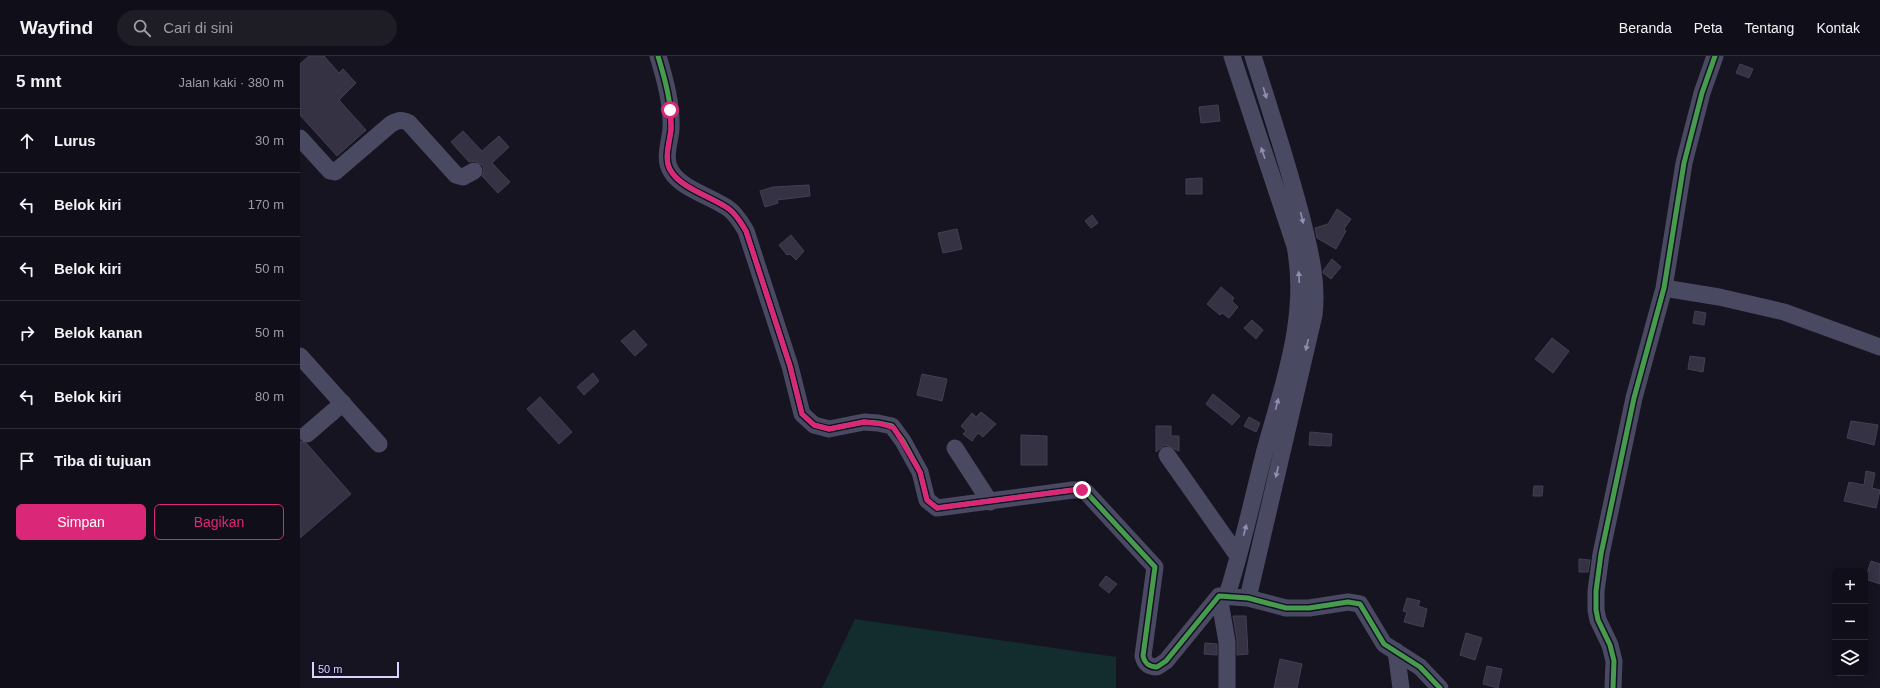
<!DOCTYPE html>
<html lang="id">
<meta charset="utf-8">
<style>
:root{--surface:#100f19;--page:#1e1d26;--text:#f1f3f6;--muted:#9c9ca2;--line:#302f38;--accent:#db2777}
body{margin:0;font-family:Arial,sans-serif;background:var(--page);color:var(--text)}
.controls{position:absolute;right:12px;bottom:12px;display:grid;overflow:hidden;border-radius:6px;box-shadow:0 2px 10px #0003}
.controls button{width:36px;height:36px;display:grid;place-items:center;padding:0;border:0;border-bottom:1px solid var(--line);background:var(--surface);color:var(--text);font:20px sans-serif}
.scale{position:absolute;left:12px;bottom:10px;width:87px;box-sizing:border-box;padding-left:4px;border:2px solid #d9d4ff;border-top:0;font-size:11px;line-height:14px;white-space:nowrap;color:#d9d4ff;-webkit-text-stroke:3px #130f26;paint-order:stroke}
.stop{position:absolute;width:12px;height:12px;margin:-9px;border:3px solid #db2777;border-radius:50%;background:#fff}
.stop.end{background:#db2777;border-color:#fff;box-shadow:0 1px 4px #0008}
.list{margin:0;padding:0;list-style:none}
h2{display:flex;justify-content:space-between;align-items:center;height:52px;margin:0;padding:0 16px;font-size:17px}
h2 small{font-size:13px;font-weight:400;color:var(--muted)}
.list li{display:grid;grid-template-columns:26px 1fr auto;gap:12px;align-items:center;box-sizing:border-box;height:64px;padding:0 16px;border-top:1px solid var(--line)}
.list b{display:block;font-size:15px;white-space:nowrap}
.list em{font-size:13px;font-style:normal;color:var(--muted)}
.actions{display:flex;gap:8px;padding:12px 16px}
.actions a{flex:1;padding:9px 0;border:1px solid var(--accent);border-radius:6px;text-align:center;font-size:14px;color:var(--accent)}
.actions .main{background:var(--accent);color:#fff}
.icon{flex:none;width:22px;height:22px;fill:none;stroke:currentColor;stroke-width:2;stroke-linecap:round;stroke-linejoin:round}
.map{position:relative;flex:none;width:1580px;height:632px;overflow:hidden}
header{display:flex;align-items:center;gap:24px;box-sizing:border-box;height:56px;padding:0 20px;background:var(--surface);border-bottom:1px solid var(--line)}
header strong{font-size:19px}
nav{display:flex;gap:22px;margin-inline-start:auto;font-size:14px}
.search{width:280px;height:36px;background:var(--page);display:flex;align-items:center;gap:10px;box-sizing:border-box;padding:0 14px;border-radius:22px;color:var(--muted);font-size:15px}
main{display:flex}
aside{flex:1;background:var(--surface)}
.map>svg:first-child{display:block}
.green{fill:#132c2d}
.building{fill:#343243;stroke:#433f54}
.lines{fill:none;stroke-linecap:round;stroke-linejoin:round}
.minor{stroke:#4a4962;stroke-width:17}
.cycleway-casing{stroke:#130f26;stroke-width:8}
.cycleway{stroke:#469c4c;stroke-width:5}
.oneway{fill:#928eb0}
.route{stroke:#db2777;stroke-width:5}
</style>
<header>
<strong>Wayfind</strong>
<div class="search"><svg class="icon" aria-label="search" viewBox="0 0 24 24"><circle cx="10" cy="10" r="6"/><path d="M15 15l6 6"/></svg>Cari di sini</div>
<nav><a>Beranda</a><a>Peta</a><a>Tentang</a><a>Kontak</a></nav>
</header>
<main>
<aside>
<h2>5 mnt<small>Jalan kaki · 380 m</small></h2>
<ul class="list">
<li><svg class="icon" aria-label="ahead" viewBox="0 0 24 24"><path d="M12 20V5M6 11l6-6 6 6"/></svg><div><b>Lurus</b></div><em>30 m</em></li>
<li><svg class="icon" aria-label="left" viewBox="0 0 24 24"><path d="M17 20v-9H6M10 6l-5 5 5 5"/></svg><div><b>Belok kiri</b></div><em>170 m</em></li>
<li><svg class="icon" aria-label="left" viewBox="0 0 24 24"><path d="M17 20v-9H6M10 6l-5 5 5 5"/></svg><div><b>Belok kiri</b></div><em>50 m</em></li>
<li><svg class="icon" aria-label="right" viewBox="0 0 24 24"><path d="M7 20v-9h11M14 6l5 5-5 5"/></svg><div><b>Belok kanan</b></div><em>50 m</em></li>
<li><svg class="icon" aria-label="left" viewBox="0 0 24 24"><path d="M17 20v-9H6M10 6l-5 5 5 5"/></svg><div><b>Belok kiri</b></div><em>80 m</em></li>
<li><svg class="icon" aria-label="arrive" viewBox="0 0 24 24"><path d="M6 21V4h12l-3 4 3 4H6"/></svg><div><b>Tiba di tujuan</b></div></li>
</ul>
<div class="actions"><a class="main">Simpan</a><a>Bagikan</a></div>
</aside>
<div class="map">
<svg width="1580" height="632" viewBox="0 0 1580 632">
<rect width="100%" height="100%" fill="#161421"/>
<!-- green -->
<path class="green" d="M555 563 816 601V632H522Z"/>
<!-- building -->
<path class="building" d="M9 0H24L39 17 43 13 56 27 39 44 66 74 37 100 0 59V8Z
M1440 8 1453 13 1449 22 1436 17Z
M918 49 920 65 901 67 899 51Z
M163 75 182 95 199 80 209 91 192 107 210 126 198 137 182 120 184 115 183 110 175 105 169 106 151 86Z
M902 122V138H886V123Z
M509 129 510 140 477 144 478 147 465 151 460 135 473 131Z
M1037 153 1051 163 1044 173 1046 175 1036 193 1017 182 1015 172 1028 168Z
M792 159 798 167 791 172 785 165Z
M657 173 662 193 643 197 638 177Z
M491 179 504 195 496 204 490 198 487 199 479 189Z
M1032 203 1041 211 1031 223 1023 217V215Z
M921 231 934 242 932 245 938 251 929 262 922 257 920 259 907 248Z
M1395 255 1406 257 1404 269 1393 267Z
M952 264 963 274 956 283 944 272Z
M334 274 347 289 335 300 321 285Z
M1252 282 1269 295 1253 317 1235 303Z
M1390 300 1405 302 1403 316 1388 313Z
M293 317 299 325 284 339 277 331Z
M622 318 647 323 642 345 617 339Z
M913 338 940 360 932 369 906 348Z
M240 341 272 376 259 388 227 353Z
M681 356 696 368 683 381 678 377 672 385 663 378 666 375 661 370 672 357 676 361Z
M949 361 960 367 956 376 944 370Z
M1551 365 1578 369 1574 389 1547 382Z
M856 370H871V380H879V395L866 389 862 391 856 396Z
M1010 376 1032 378 1031 390 1009 389Z
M721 379 747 380V409H721Z
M0 385 7 388 51 438 0 482Z
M1566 415 1575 417 1572 432 1580 434 1576 452 1544 445 1549 426 1564 429Z
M1234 430H1243L1242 440H1233Z
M1279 503 1290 504 1288 516H1279Z
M1571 505 1580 508V528L1565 523Z
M806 520 817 528 809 537 799 529Z
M1107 542 1120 545 1118 550 1127 553 1123 571 1104 566 1107 556 1103 555Z
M933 560H946L948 598 937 599V584Z
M1166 577 1182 582 1175 604 1160 599Z
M905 587 917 588V599L904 598Z
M980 603 1002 608 997 632H974Z
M1187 610 1202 613 1198 632 1183 628Z"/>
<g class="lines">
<!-- minor -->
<path class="minor" d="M358 0C365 23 372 48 371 73 370 86 363 103 371 115 381 133 413 141 429 153 437 159 441 167 446 175L490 310 502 358 514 369 529 373 564 366 578 367 592 370 603 385 620 416 627 444 637 452 773 434H782L786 436 855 511 843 600C845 608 849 611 857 611L866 605 919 540 948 542 986 552H1009L1048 546 1060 548 1084 588 1120 611 1140 632
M0 82 30 115 35 116 91 68C98 64 102 63 109 67L156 119 163 121 174 115
M1364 232 1419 241 1484 256 1580 291
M0 300 79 388
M7 378 43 347
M655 392 690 446
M867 399 938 500
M927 539C942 493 952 445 964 398 982 331 1009 261 995 190L932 0
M919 540 927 586V632
M948 542 1014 259C1018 226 1010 195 1002 163 988 108 970 54 953 0
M1096 595 1101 632
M1313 632 1314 605 1310 589 1298 564 1296 554V535L1301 498 1334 342 1364 232 1384 107 1402 37 1415 0"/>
<!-- cycleway casing -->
<g class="cycleway-casing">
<path id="cycleway" d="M358 0C365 23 372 48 371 73 370 86 363 103 371 115 381 133 413 141 429 153 437 159 441 167 446 175L490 310 502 358 514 369 529 373 564 366 578 367 592 370 603 385 620 416 627 444 637 452 773 434H782L786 436 855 511 843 600C845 608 849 611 857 611L866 605 919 540 948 542 986 552H1009L1048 546 1060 548 1084 588 1120 611 1140 632
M1313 632 1314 605 1310 589 1298 564 1296 554V535L1301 498 1334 342 1364 232 1384 107 1402 37 1415 0"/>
</g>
<!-- cycleway -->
<use href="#cycleway" class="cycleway"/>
</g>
<!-- one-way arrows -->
<defs><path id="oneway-solid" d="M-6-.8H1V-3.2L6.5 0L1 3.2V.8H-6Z"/></defs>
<g class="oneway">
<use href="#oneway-solid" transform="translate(965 37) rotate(73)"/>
<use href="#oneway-solid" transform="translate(963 97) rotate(-109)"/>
<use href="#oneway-solid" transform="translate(1002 162) rotate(76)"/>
<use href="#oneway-solid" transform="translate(999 221) rotate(-93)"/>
<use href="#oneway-solid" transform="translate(1007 289) rotate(103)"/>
<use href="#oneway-solid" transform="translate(977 348) rotate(-75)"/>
<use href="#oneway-solid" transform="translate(977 416) rotate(103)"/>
<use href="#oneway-solid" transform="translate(945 474) rotate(-75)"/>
</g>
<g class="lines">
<!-- route -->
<path class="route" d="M370 54C370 61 371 67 371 73 370 85 365 98 368 109 374 130 413 141 429 153 437 159 441 167 446 175L490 310 502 358 514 369 529 373 564 366 582 368 594 372 620 416 627 444 637 452 773 434H782"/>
</g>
</svg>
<div class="controls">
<button>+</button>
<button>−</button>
<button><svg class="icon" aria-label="layers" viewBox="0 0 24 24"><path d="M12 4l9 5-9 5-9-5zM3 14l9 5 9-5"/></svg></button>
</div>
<div class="scale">50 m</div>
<div class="stop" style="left:370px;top:54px"></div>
<div class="stop end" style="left:782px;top:434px"></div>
</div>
</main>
